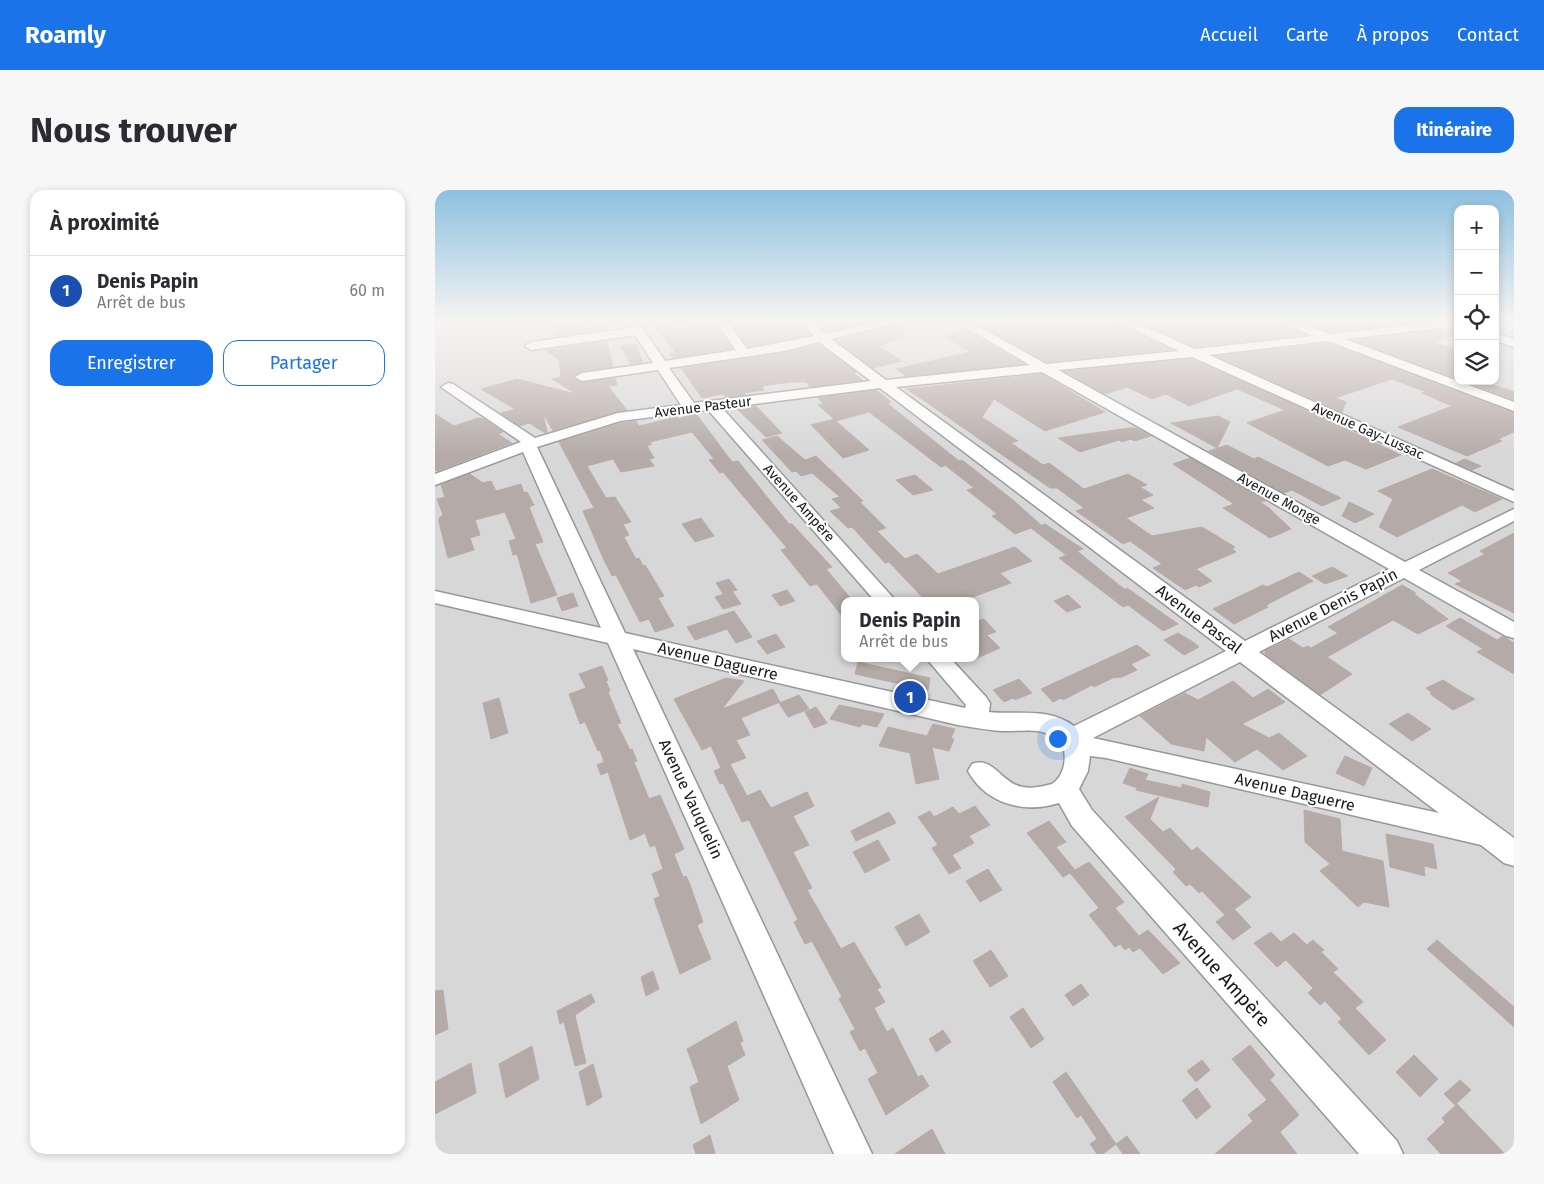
<!DOCTYPE html>
<html lang="fr">
<meta charset="utf-8">
<style>
:root{--surface:#fff;--page:#f7f7f7;--text:#2b2b33;--muted:#7c7c81;--line:#e1e1e2;--accent:#1a73e8}
body{margin:0;font-family:"Fira Sans",sans-serif;background:var(--page);color:var(--text)}
.controls{position:absolute;right:15px;top:15px;display:grid;overflow:hidden;border-radius:10px;box-shadow:0 2px 8px #0003}
.controls button{width:45px;height:45px;display:grid;place-items:center;padding:0;border:0;border-bottom:1px solid var(--line);background:var(--surface);color:var(--text);font:25px sans-serif}
.you{position:absolute;left:622px;top:548px;width:18px;height:18px;margin:-12px;border:4px solid #fff;border-radius:50%;background:#1a73e8;box-shadow:0 0 0 8px #1a73e833}
.badge{display:grid;place-items:center;width:32px;height:32px;border-radius:50%;background:var(--accent);color:#fff;font-size:16px;font-weight:700}
.pin{position:absolute;translate:-50% -50%;border:2px solid #fff;box-shadow:0 1px 5px #0006}
.popup{position:absolute;left:406px;top:407px;width:138px;height:65px;box-sizing:border-box;display:grid;place-content:center;border-radius:10px;background:var(--surface);filter:drop-shadow(0 1px 4px #0005);font-size:16px;white-space:nowrap;color:var(--muted)}
.popup b{font-size:19px;color:var(--text)}
.popup::after{content:'';position:absolute;left:50%;top:100%;margin-left:-10px;border:10px solid transparent;border-top-color:var(--surface)}
.list{margin:0;padding:0;list-style:none}
h2{display:flex;justify-content:space-between;align-items:center;height:65px;margin:0;padding:0 20px;font-size:21px}
h2 small{font-size:16px;font-weight:400;color:var(--muted)}
.list li{display:grid;grid-template-columns:32px 1fr auto;gap:15px;align-items:center;box-sizing:border-box;height:70px;padding:0 20px;border-top:1px solid var(--line)}
.list b{display:block;font-size:19px;white-space:nowrap}
.list p{margin:0;font-size:16px;white-space:nowrap;color:var(--muted)}
.list em{font-size:16px;font-style:normal;color:var(--muted)}
.actions{display:flex;gap:10px;padding:15px 20px}
.actions a{flex:1;padding:11px 0;border:1px solid var(--accent);border-radius:15px;text-align:center;font-size:18px;color:var(--accent)}
.actions .main{background:var(--accent);color:#fff}
.icon{flex:none;width:28px;height:28px;fill:none;stroke:currentColor;stroke-width:2;stroke-linecap:round;stroke-linejoin:round}
.map{position:relative;flex:none;width:1079px;height:964px;overflow:hidden;border-radius:15px}
header{display:flex;align-items:center;gap:30px;box-sizing:border-box;height:70px;padding:0 25px;background:var(--accent);color:#fff}
header strong{font-size:24px}
nav{display:flex;gap:28px;margin-inline-start:auto;font-size:18px}
.intro{display:flex;align-items:center;justify-content:space-between;box-sizing:border-box;height:120px;padding:0 30px}
h1{margin:0;font-size:35px}
.button{padding:12px 22px;border-radius:15px;background:var(--accent);color:#fff;font-size:18px;font-weight:700}
main{display:flex;gap:30px;padding:0 30px}
aside{flex:1;background:var(--surface);border-radius:15px;box-shadow:0 2px 8px #0003}
.map>svg:first-child{display:block}
.residential{fill:#d8d7d8;fill-rule:evenodd}
.building{fill:#b4aaa7;stroke:#bbaaa5}
.lines{fill:none;stroke-linecap:round;stroke-linejoin:round}
.minor-casing{stroke:#979797;stroke-width:3}
.minor{fill:#fff;fill-rule:evenodd}
.labels{text-anchor:middle;dominant-baseline:central;stroke-width:4;stroke-linejoin:round;paint-order:stroke}
.far-street-label{font-size:14px;fill:#1a1a1a;stroke:#fff}
.street-label{font-size:16px;fill:#1a1a1a;stroke:#fff}
.near-street-label{font-size:19px;fill:#1a1a1a;stroke:#fff}
</style>
<header>
<strong>Roamly</strong>
<nav><a>Accueil</a><a>Carte</a><a>À propos</a><a>Contact</a></nav>
</header>
<div class="intro"><h1>Nous trouver</h1><a class="button">Itinéraire</a></div>
<main>
<aside>
<h2>À proximité<small></small></h2>
<ul class="list">
<li><span class="badge" style="background:#1a4fb4">1</span><div><b>Denis Papin</b><p>Arrêt de bus</p></div><em>60 m</em></li>
</ul>
<div class="actions"><a class="main">Enregistrer</a><a>Partager</a></div>
</aside>
<div class="map">
<svg width="1079" height="964" viewBox="0 0 1079 964">
<rect width="100%" height="100%" fill="#ebe6e1"/>
<!-- residential -->
<path class="residential" d="M0 132H1023V191H1060V132H1079V964H0ZM410 411H540V468H410Z"/>
<!-- building -->
<path class="building" d="M145 132 147 139 169 136 170 140 122 146 121 135Z
M266 132H279L298 159 238 168 235 164 241 163 219 137 235 134 239 141 269 136Z
M295 132H366L376 145 313 157Z
M382 132H430L391 142Z
M461 132H468L469 147 444 156 467 171 438 178 400 150 457 136Z
M569 132H682L737 160 611 172 548 137Z
M705 132H844L871 145 760 157Z
M869 132H983L895 142Z
M1023 138V144L998 152 1023 160V189L918 150Z
M532 141 589 174 471 186 461 179 535 162 509 146Z
M172 151 178 177 147 181 138 188 147 193 180 188 182 195 173 196 192 220 118 241 108 223 112 242 110 243 94 233 85 236 66 223 80 219 46 199 82 189 141 204 117 189 126 187 124 170 110 160Z
M893 153 1079 223V242L1063 249 1067 251 1032 266 963 237 1017 216 987 203 991 202 957 189 900 208 911 212 907 222 781 166Z
M201 154 208 173 196 174 185 156Z
M384 154 421 182 418 183 428 190 375 197 372 192H355L327 196 329 200 309 203 311 205 291 207 288 204 267 208 246 178 349 163Z
M757 169 901 234 966 265 931 279 910 270 893 276 812 233 850 220 802 199 754 216 731 204 717 209 692 197 670 204 629 181Z
M607 184 670 222 610 241 559 209 547 227 583 251 576 253 608 275 614 273 649 299 693 284 712 295 705 297 718 305 706 310 719 318 691 328 717 346 767 337 800 357 797 359 801 362 761 379 777 391 764 397 761 395 750 400 718 378 727 374 695 351 688 354 641 321 649 318 622 298H615L472 199Z
M1029 191H1056L1053 193 1079 202V210Z
M441 200 456 212 452 213 524 271 506 277 434 222 401 231 434 260 408 268 376 235 399 229 383 215 388 214 383 208Z
M321 216 347 243 331 247 301 218Z
M0 224 19 236 43 228 49 229 68 242 63 244 77 253 2 281 0 280Z
M258 224 262 225 297 272 303 271 354 334H357L397 377 391 379 418 411H410V430L382 394 375 396 346 360 352 358 288 282 285 283 274 270 279 269 257 242 215 252 217 254 212 256 219 268 214 269 219 276 186 282 178 269 152 276 171 308 180 307 196 332 188 334 194 345 189 347 201 369 204 368 208 376 210 375 229 406 223 408 239 436 220 442 214 429 205 432 181 385 177 386 168 368 148 321 159 318 124 252 185 233 201 231 204 236 242 227 243 229Z
M783 226 795 232 782 258 736 233Z
M694 238H701L716 246 699 251 696 249 687 252 684 250 645 262 623 248Z
M342 246 370 270 381 266 428 311 425 312 451 338 442 341 470 369 482 364 503 384 580 357 597 371 565 383 576 393 527 411H491L454 372 450 373 417 337 413 338 395 321 406 318 397 309 405 307 377 283 366 286 361 281 357 282 327 250Z
M792 255 819 269 823 267 906 308 887 316 857 300 849 303 774 261Z
M755 268 830 311 825 312 834 318 856 339 835 348 788 318 799 314 738 274Z
M1030 269 1046 276 1037 280 1021 273Z
M527 270 578 310 606 335 598 338 610 334 648 359 631 365 596 338 580 344 557 326 562 324 532 300 539 298 510 275Z
M997 279 1067 309 1040 322 1027 315 962 347 944 337 958 309 943 301Z
M35 284 48 293 56 291 61 301 86 294 89 303 92 302 99 315 94 317 108 352 100 354 122 405 96 413 82 364 78 365 74 351 81 349 70 322 40 330 45 345 35 348 39 360 13 368 4 332V328L8 325 2 309 10 307 6 295Z
M480 285 498 300 478 305 461 290Z
M914 312 939 324 920 333 907 326Z
M266 328 279 346 260 352 247 334Z
M1079 343V423L1020 394 1027 391 1013 383 1050 364 1045 361Z
M642 361 684 395 691 400 692 398 743 434 728 441 693 415 688 417 624 368Z
M897 377 913 386 890 394 877 386Z
M864 382 878 391 835 413 831 416 833 417 799 434 778 419 828 395 832 397Z
M294 389 302 400 288 404 281 393Z
M967 395 981 403 979 404 1013 429 983 444 958 430 892 467 917 484 885 505 830 464V461L854 449 868 458 873 456 876 458 903 443 893 437Z
M352 400 360 411 345 416 337 405Z
M297 401 306 414 288 419 280 407Z
M138 403 143 416 127 421 122 408Z
M633 405 646 417 632 422 619 411Z
M299 421 317 447 301 453 292 439 260 450 252 437Z
M1025 428 1062 450 1068 446 1079 453V484L1042 462 1048 459 1011 436Z
M549 429 561 442 552 445 565 458 540 469V432Z
M743 443 758 452 764 457 749 465 729 450Z
M341 444 350 457 332 464 322 451Z
M702 455 715 465 696 474 702 480 687 487 678 488 659 497 657 495 628 510 626 508 618 512 606 499Z
M423 472 495 488 493 500 420 484Z
M167 476 173 490 171 491 175 501 173 502 186 533 182 534 195 560 197 559 202 571 199 572 214 609 225 605 249 659 239 664 248 687 251 686 254 692 268 732 262 735 276 769 245 784 219 709 225 706 217 684 228 679 220 655 215 657 210 643 195 650 173 582 166 585 162 575 169 572 165 560 163 561 150 532 145 534 134 504 151 498 144 484Z
M291 488 309 491 287 519 338 499 345 512 306 528 315 545 301 550 311 568 295 574 312 606 325 600 336 618 372 602 379 616 358 626 374 655 358 662 377 698 372 700 406 759 419 752 446 797 442 799 450 812 439 818 452 842 458 838 483 887 487 885 494 896 451 925 433 889 443 883 430 858 425 861 415 842 420 839 404 809 407 807 377 751 370 754 359 732 363 730 314 630 307 632 288 593 285 594 279 581 286 578 276 556 267 560 239 509Z
M584 489 597 503 580 510 578 508 569 512 558 500Z
M1008 490 1025 501 1040 509 1018 520 995 504 997 503 991 498Z
M798 491 818 508 833 499 850 512 807 534 834 548 844 543 872 566 848 580 822 559 800 572 771 547 769 561 736 554 705 526 750 503 763 510Z
M364 505 374 519 353 527 344 513Z
M64 508 73 543 56 549 48 513Z
M404 515 449 524 442 537 427 534 425 537 395 529Z
M381 517 392 533 379 538 370 522Z
M973 523 996 539 977 551 954 534Z
M498 534 520 539 516 548 519 549 514 561 497 557 504 589 481 594 475 563 444 556 453 537 492 546Z
M910 566 937 578 929 596 901 583Z
M695 578 713 584 710 590 747 598V594L775 602 773 617 701 600 702 598 688 593Z
M724 607 715 629 728 642 735 638 757 661 762 657 816 707 797 721 799 719 816 737 798 750 781 732 790 725 767 701 764 703 755 694 751 696 738 682 741 679 690 627Z
M540 616 555 635 534 646 539 653 517 665 526 678 514 684 497 658 503 655 483 627 495 621 499 627 518 617 524 624Z
M869 620 905 629 907 661 948 671 954 717 929 712 923 717 885 681 895 674 870 652Z
M454 622 461 633 421 651 416 641Z
M614 631 631 652 621 657 640 680 654 672 689 712 680 718 704 746 713 740 745 773 728 784 705 758 698 762 694 757 690 760 685 754 680 757 654 725 664 718 635 683 637 682 628 687 592 643Z
M951 644 998 654 1002 679 989 676 990 686 955 677Z
M443 650 455 670 430 683 418 662Z
M553 679 567 700 545 712 531 691Z
M484 724 495 742 471 756 460 737Z
M836 742 846 752 859 743 872 755 878 750 889 760 886 762 903 779 898 782 928 812 920 818 951 850 934 865 903 832 907 829 890 811 885 815 873 803 878 798 851 770 842 777 819 753Z
M1002 750 1079 817V837L992 759Z
M556 760 573 786 555 797 538 771Z
M218 781 224 799 211 806 206 787Z
M646 794 654 805 638 816 630 805Z
M8 800 13 839 0 845V801Z
M156 804 160 812 140 825 151 873 140 876 129 832 125 834 122 821Z
M588 818 609 849 596 858 575 827Z
M301 831 308 851 305 853 310 865 292 876 304 910 266 934 255 897 264 892 252 859Z
M508 840 516 852 501 862 494 849Z
M815 855 840 885 835 890 864 925 845 942 862 964H780L818 931 813 925 832 910 797 869Z
M97 856 104 889 71 908 64 874Z
M979 865 1003 889 985 907 961 882Z
M767 870 775 880 761 892 752 881Z
M36 873 41 903 0 924V892Z
M158 874 167 907 152 916 144 882Z
M631 882 681 954 668 964H662L655 954 662 949 646 925 642 928 618 892Z
M1025 890 1036 900 1020 915 1009 904Z
M762 898 776 917 761 929 747 910Z
M1022 914 1070 964H1006L992 949 1010 932 1007 928Z
M497 939 510 964H460Z
M275 945 280 964H261L258 955Z
M692 946 705 964H688L681 954Z"/>
<g class="lines">
<!-- minor casing -->
<g class="minor-casing">
<path id="minor" d="M191 132H203L230 171 301 160 281 132H293L312 159 379 146 368 132H380L390 144 438 132H459L457 134 396 149 451 190 595 175 521 132H536L611 174 744 161 684 132H700L760 159 878 146 846 132H863L895 144 1000 132H1023V136L910 149 1079 212V221L893 151 774 165 1079 301V312L757 167 623 180 970 372 1079 319V331L984 380 1079 432V448L1071 446 969 388 824 462 1079 648V676L1069 673 1046 655 671 568 655 566 653 581 644 599 657 620 962 951 968 964H924L637 636 624 613C590 624 551 614 533 581L537 574C557 567 564 588 581 595 593 600 606 597 617 594 629 586 632 569 628 556 612 534 589 542 566 541 552 540 537 537 523 535L198 459 437 964H399L173 453 0 413V401L166 438 88 262 0 295V284L86 252 6 197 13 193 18 194 100 248 183 223 246 215 223 180 147 191 140 187 147 183 218 173 200 145 96 160 90 156 96 152 196 138ZM384 152 436 191 259 213 234 178 349 161ZM607 182 954 379 810 451 461 197ZM445 198 791 461 639 536C614 517 582 525 554 522L555 513 551 507 515 468H491L531 515 530 518 190 443 102 257 185 231 273 220 440 411H461L287 218ZM805 472 1004 623 658 548Z
M1060 143 1079 149V157L1060 151Z"/>
</g>
<!-- minor -->
<use href="#minor" class="minor"/>
</g>
<!-- sky -->
<linearGradient id="sky" x2="0" y2="1"><stop stop-color="#8dc0e0"/><stop offset="0.49" stop-color="#f6f4f2"/><stop offset="1" stop-color="#f6f4f2" stop-opacity="0"/></linearGradient>
<rect width="1079" height="267" fill="url(#sky)"/>
<g class="labels">
<!-- far-street labels -->
<g class="far-street-label">
<text transform="translate(268 217) rotate(-7)">Avenue Pasteur</text>
<text transform="translate(933 241) rotate(24)">Avenue Gay-Lussac</text>
<text transform="translate(844 309) rotate(29)">Avenue Monge</text>
<text transform="translate(364 313) rotate(48)">Avenue Ampère</text>
</g>
<!-- street labels -->
<g class="street-label">
<text transform="translate(898 415) rotate(-27)">Avenue Denis Papin</text>
<text transform="translate(764 429) rotate(37)">Avenue Pascal</text>
<text transform="translate(283 471) rotate(13)">Avenue Daguerre</text>
<text transform="translate(860 602) rotate(13)">Avenue Daguerre</text>
<text transform="translate(256 609) rotate(65)">Avenue Vauquelin</text>
</g>
<!-- near-street labels -->
<g class="near-street-label">
<text transform="translate(787 784) rotate(48)">Avenue Ampère</text>
</g>
</g>
</svg>
<div class="controls">
<button>+</button>
<button>−</button>
<button><svg class="icon" aria-label="locate" viewBox="0 0 24 24"><circle cx="12" cy="12" r="6"/><path d="M12 2v4M12 18v4M2 12h4M18 12h4"/></svg></button>
<button><svg class="icon" aria-label="layers" viewBox="0 0 24 24"><path d="M12 4l9 5-9 5-9-5zM3 14l9 5 9-5"/></svg></button>
</div>
<div class="you"></div>
<div class="pin badge" style="left:475px;top:507px;background:#1a4fb4">1</div>
<div class="popup"><b>Denis Papin</b>Arrêt de bus</div>
</div>
</main>
